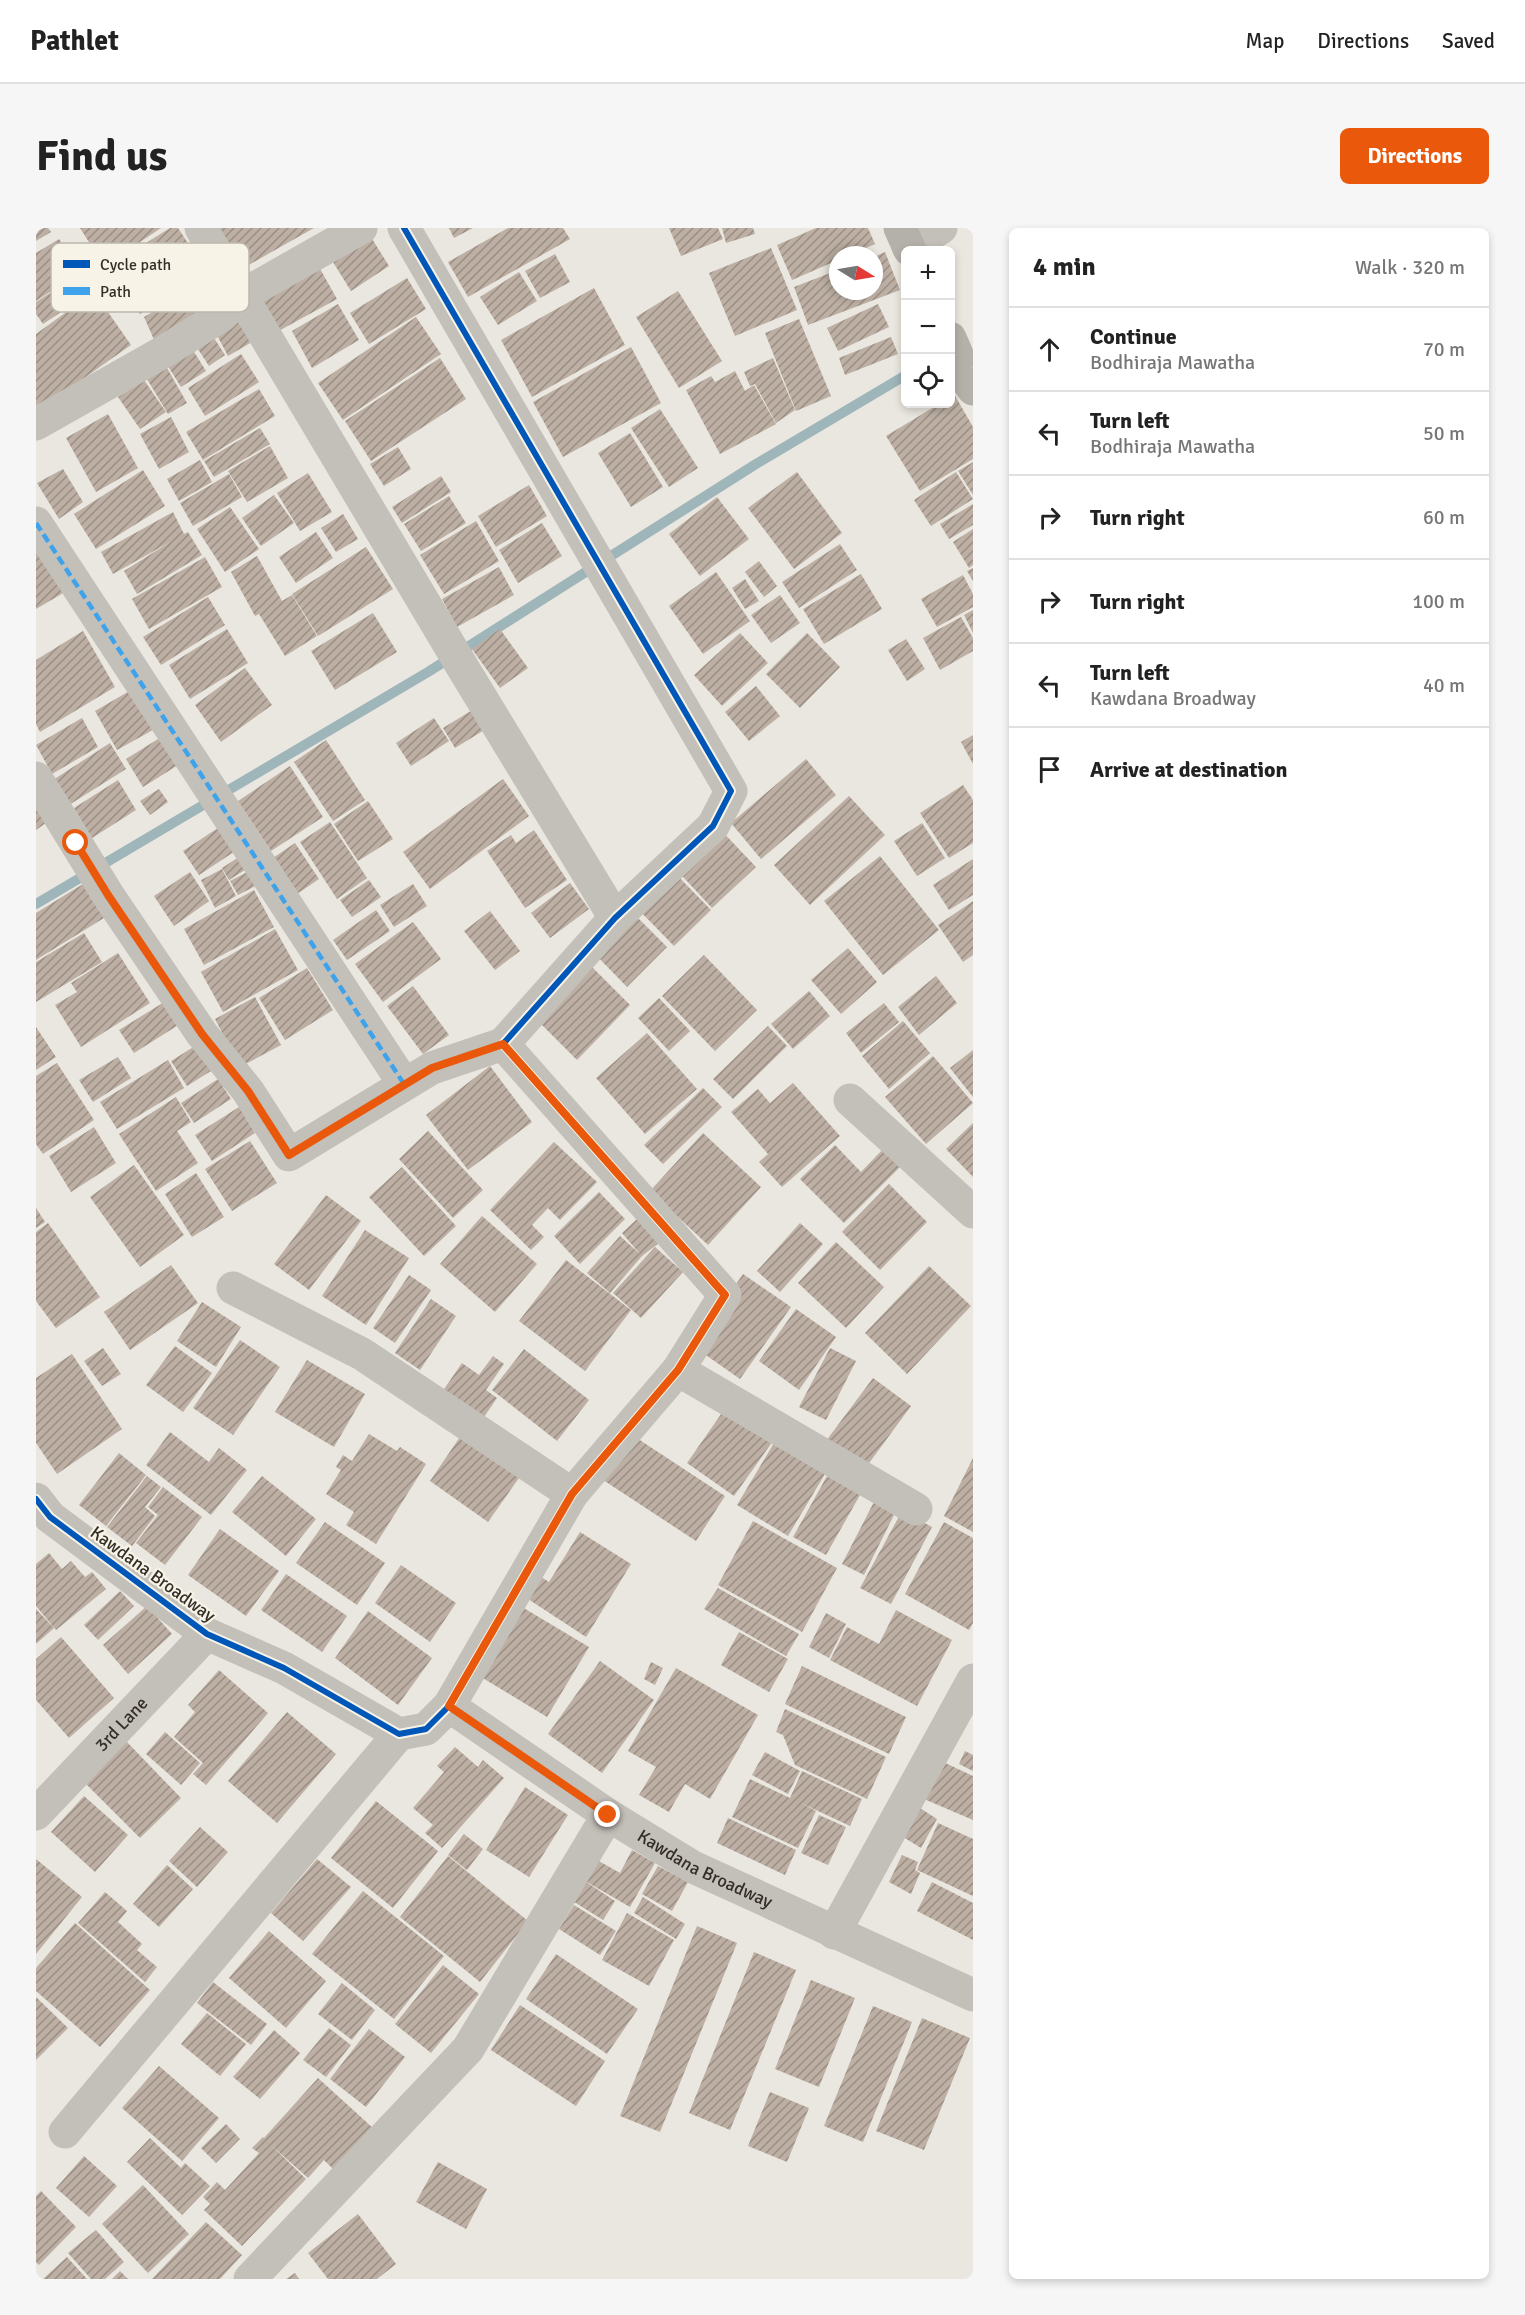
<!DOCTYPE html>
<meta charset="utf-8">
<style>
:root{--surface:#fff;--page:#f6f6f6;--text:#222;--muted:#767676;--line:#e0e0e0;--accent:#ea580c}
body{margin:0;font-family:Signika,sans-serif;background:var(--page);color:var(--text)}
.controls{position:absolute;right:18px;top:18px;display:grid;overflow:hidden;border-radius:9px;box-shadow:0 3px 9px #0003}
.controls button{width:54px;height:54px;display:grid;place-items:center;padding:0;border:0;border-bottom:2px solid var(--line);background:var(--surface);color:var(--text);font:30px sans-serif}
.compass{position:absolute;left:793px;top:18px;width:54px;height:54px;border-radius:50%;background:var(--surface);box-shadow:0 3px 9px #0003;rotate:101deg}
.stop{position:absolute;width:18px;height:18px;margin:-14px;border:4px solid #ea580c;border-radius:50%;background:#fff}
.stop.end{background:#ea580c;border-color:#fff;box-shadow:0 2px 6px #0008}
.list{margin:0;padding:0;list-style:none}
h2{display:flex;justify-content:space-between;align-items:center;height:78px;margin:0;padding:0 24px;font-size:26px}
h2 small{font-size:20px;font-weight:400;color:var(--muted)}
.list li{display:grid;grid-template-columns:39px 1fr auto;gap:18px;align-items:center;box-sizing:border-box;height:84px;padding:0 24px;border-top:2px solid var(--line)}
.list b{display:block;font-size:22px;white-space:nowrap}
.list p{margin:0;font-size:20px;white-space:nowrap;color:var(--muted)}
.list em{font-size:20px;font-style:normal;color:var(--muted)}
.icon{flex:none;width:33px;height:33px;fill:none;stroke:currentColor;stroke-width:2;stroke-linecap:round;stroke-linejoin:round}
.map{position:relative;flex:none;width:937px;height:2051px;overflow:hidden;border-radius:9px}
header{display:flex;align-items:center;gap:36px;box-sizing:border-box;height:84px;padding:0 30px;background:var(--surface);border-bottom:2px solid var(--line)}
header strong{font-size:28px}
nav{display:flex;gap:33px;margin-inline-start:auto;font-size:21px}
.intro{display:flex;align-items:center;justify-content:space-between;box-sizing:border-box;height:144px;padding:0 36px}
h1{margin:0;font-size:42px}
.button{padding:15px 27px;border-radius:9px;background:var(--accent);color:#fff;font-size:21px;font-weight:700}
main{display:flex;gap:36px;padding:0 36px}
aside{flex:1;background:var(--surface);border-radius:9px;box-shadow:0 3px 9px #0003}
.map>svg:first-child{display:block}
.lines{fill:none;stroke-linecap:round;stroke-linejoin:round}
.stream{stroke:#9eb5ba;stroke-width:10}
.building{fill:url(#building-hatch)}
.street{stroke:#c3bfb9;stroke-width:33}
.secondary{stroke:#b4b0aa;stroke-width:33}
.quiet{stroke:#3ea3eb;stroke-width:4.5;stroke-dasharray:9 4.5;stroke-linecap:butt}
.cycleway-casing{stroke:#f7f3e7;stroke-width:10}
.cycleway{stroke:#0057b8;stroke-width:6}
.route{stroke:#ea580c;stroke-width:8}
.labels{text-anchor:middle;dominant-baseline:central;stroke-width:4.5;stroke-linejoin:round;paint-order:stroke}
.street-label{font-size:18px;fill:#342e28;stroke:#f7f3e7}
.key{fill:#f7f3e7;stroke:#bcb8ae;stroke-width:1.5}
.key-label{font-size:16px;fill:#342e28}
</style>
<header>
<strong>Pathlet</strong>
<nav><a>Map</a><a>Directions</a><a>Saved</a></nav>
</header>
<div class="intro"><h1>Find us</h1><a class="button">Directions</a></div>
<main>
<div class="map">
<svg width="937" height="2051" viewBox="0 0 937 2051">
<defs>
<pattern id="building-hatch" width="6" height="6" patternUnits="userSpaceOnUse" patternTransform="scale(1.5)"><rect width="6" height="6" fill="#bdafa3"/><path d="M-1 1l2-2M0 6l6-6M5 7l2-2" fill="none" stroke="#9a8f85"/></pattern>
</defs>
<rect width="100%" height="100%" fill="#eae7e0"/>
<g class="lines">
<!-- stream -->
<path class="stream" d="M0 676 392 444 720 236 870 147"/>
</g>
<!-- building -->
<path class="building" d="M0 0H12L15 4 0 13Z
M44 0H125L68 38Z
M134 0H142L173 47 104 86 70 40Z
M179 0H278L202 43Z
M413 0H437L418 10Z
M472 0H527L534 11 432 69 412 34Z
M633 0H682L687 11 645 28Z
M686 0H717L719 6 690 15Z
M780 0H832L839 16 814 27H802V32L756 52 741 17Z
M333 6 353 38 315 63 295 31Z
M23 11 45 44 0 73V25Z
M735 20 761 82 699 108 673 45Z
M849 24 864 62 772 97 758 59 802 42V63H838V29Z
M519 26 534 54 504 70 489 43Z
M283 39 301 71 239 105 222 73Z
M483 44 501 73 462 97 444 69Z
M42 47 54 65 7 96 0 86V74Z
M371 50 390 81 333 116 314 85Z
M164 57 180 89 123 123 108 89Z
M558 60 589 117 496 169 465 112Z
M642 63 686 133 643 160 600 89Z
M58 64 95 117 0 184V106Z
M302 76 323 112 276 140 256 103Z
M842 76 853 99 802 123 791 100Z
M199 83 216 114 192 128 175 96Z
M380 89 405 126 307 192 282 155Z
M763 91 795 168 760 183 729 105Z
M171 99 189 127 173 138 154 109Z
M855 109 862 126 809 147 803 130Z
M150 111 170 143 145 159 125 127Z
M595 119 625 175 527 229 497 174Z
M205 126 223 154 169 188 152 160Z
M404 130 430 171 335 233 309 193Z
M737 130 759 182 740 195 719 156 714 158 708 144Z
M131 140 151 175 132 186 111 151Z
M699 143 709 163 718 157 740 196 684 226 650 162 675 148 679 154Z
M108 152 130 184 104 201 82 169Z
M223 161 239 188 167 232 150 204Z
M918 166 937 199V231L884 263 850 208 903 176H914V168Z
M624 181 662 240 633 259 595 200Z
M72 186 102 240 60 264 30 210Z
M135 189 153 224 123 241 104 206Z
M224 200 234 216 178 249 168 233Z
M594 205 627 259 595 279 562 225Z
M234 218 252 250 211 274 192 243Z
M362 219 375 241 348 258 334 236Z
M164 232 176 254 143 273 131 251Z
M937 234V267L922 243Z
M27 241 47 274 23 291 1 255Z
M107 242 129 278 60 321 38 286Z
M761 244 806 305 758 341 712 280Z
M920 244 937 271 895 298 878 272Z
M272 245 296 284 264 303 241 265Z
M193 246 206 269 157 298 144 275Z
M405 248 415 264 366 295 356 279Z
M493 257 511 288 460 319 442 288Z
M238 267 258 295 225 318 206 290Z
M413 268 430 295 385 323 368 296Z
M681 269 713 311 664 348 633 306Z
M937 276V297L913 311 904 296Z
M194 279 223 321 189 344 161 301Z
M137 284 148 306 152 304 166 327 101 366 88 343 134 314 77 346 65 324Z
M307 286 322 311 300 324 285 300Z
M440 293 463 333 408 366 384 327Z
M506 295 526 328 482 355 463 322Z
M937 301V337L933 340 917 314Z
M280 304 297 330 260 355 243 329Z
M804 316 821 342 763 380 746 354Z
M330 319 357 361 282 408 256 366Z
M0 321 34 361 0 381Z
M221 328 246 373 256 367 281 408 249 428 223 386 219 388 195 344Z
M169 329 186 359 113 401 96 371Z
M723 333 741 358 728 369 709 344Z
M463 339 478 367 421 399 406 371Z
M937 340V353L931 343Z
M680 344 714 393 667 426 633 378Z
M825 346 846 381 788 416 767 381Z
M927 347 937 366V379L901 399 885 371Z
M709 351 723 373 709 381 696 360Z
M744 367 764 395 735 415 715 387Z
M172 369 189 397 125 437 107 409Z
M937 382V405L928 387Z
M337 385 361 424 299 462 275 423Z
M925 389 937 410V423L904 442 887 410Z
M191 401 212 435 154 471 133 437Z
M464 401 492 440 464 460 436 421Z
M47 403 79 459 4 504 0 496V432Z
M704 405 732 435 686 478 658 447Z
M771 405 804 439 764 480 730 446Z
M870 411 889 441 871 453 852 422Z
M209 440 236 477 185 514 159 477Z
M102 458 124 498 81 522 59 483Z
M720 458 744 488 713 513 689 484Z
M438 481 450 501 419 520 407 500Z
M46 490 62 519 16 546 0 517Z
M398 490 413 513 375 538 360 515Z
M130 506 147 534 107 559 90 531Z
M937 507V536L925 514Z
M290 512 329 572 297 593 258 534Z
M74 515 90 541 33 577 17 552Z
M770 531 800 567 725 631 695 595Z
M254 538 287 589 235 623 202 573Z
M467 551 493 588 394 661 367 624Z
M82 552 100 582 56 610 38 580Z
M927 557 937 572V615L913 630 884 585Z
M123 561 132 574 114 587 104 573Z
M0 568 17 590 0 602Z
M813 568 849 607 774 677 738 637Z
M332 573 357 611 322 633 298 596Z
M191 594 207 618 163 647 147 623Z
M294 594 331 650 301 671 264 614Z
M886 595 909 630 881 648 858 613Z
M680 597 720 639 676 680 637 638Z
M498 602 531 652 489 680 451 623 475 607 480 615Z
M259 615 283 651 255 670 231 634Z
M209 625 217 637 193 652 186 640Z
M844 628 903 702 847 747 788 673Z
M937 631V667L913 682 897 657Z
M633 639 675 682 638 718 596 675Z
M219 640 227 654 202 667 194 653Z
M186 641 200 668 179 680 165 652Z
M154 644 173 673 138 698 118 668Z
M333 652 345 669 316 689 304 672Z
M534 655 553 681 514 710 495 685Z
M47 656 68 690 0 732V685Z
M377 656 391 678 358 699 344 677Z
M218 662 238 699 168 737 148 701Z
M937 673V727L927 734 902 697Z
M340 682 354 703 311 732 297 712Z
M454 683 484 723 459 742 428 703Z
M595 683 631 719 591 759 555 722Z
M377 694 405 731 347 774 319 736Z
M239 701 262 742 187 784 165 744Z
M48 705 66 734 0 774V734Z
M812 720 841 754 805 786 775 752Z
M82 725 114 775 45 819 19 777 41 764 35 755Z
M668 727 721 782 679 823 626 768Z
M555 738 594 777 541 832 501 792Z
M271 740 297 782 249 812 223 770Z
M900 748 921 775 883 807 862 779Z
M377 758 413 807 387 826 351 778Z
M773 763 794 788 757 821 735 796Z
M138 768 152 791 98 825 83 802Z
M219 769 245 817 204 839 179 791Z
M623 770 654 803 633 823 602 790Z
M848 775 863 794 825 825 810 805Z
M867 793 894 825 853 861 826 828Z
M732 798 751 818 697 871 677 851Z
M0 799 20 829 0 842Z
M611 805 661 861 609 906 560 850Z
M159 818 175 843 151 858 135 833Z
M937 822V869L914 840Z
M897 828 937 875 890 916 849 869Z
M82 829 95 850 57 874 43 852Z
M132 832 148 860 81 901 64 874Z
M21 835 58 892 7 926 0 916V848Z
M454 838 496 894 432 942 390 887Z
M182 851 195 871 158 895 145 875Z
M757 855 804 908 746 959 723 934 732 926 695 884 722 861 734 875Z
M667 860 686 879 627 936 608 917Z
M140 869 155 894 141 903 162 935 120 963 83 906Z
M203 879 219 905 176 933 159 907Z
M937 895V949L910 921Z
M58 899 80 935 35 964 13 928Z
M392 903 447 962 417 990 363 931Z
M667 905 725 959 672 1017 614 963Z
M214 913 241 955 196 983 169 941Z
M518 914 561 954 524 992 512 980 496 997 508 1009 495 1022 454 982Z
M799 917 825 944 848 920 866 937 808 995 764 951Z
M98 937 148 1007 104 1039 54 969Z
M366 939 420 998 388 1028 333 969Z
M160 945 188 989 156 1009 129 966Z
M853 956 891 994 844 1042 806 1004Z
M563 964 589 991 544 1036 518 1008Z
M290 967 325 993 273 1062 238 1036Z
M0 980 9 994 0 1000Z
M446 988 501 1036 459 1084 404 1036Z
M601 991 623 1015 606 1028 574 1065 551 1045 584 1008 604 1026 586 1005Z
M12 995 64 1069 20 1100 0 1073V1004Z
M764 995 787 1016 744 1064 721 1043Z
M329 1002 373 1030 330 1097 286 1068Z
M800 1014 848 1059 810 1100 762 1055Z
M619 1019 647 1044 605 1090 577 1065Z
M530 1032 595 1082 549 1143 483 1093Z
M135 1037 162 1075 94 1122 68 1084Z
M893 1038 935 1078 871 1146 829 1105Z
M707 1046 755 1079 704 1151 657 1118Z
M373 1047 395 1062 359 1115 337 1100Z
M395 1071 420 1088 384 1142 359 1125Z
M166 1074 205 1099 180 1139 141 1113Z
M760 1081 800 1109 763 1162 723 1133Z
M204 1112 244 1139 197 1207 157 1180Z
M139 1118 176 1145 147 1184 110 1157Z
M67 1120 85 1146 66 1158 48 1133Z
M794 1120 820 1133 790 1192 763 1179Z
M488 1121 553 1172 521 1213 456 1162Z
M36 1126 86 1201 21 1246 0 1215V1150Z
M457 1128 468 1136 450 1162 461 1170 446 1192 406 1164 426 1135 443 1147Z
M271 1132 329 1166 298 1219 239 1184Z
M837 1150 875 1178 828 1242 790 1213Z
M690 1179 737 1213 698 1268 651 1235Z
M590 1203 689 1268 660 1313 561 1248Z
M134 1204 173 1234 183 1220 211 1242 175 1287 110 1237Z
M333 1206 361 1223 364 1219 390 1236 340 1316 310 1297 318 1284 290 1266 305 1242 300 1239 307 1227 316 1233Z
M426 1206 485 1247 452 1294 394 1253Z
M738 1215 789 1246 752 1308 701 1277Z
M83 1225 110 1247 70 1298 43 1277Z
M937 1230V1304L908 1288Z
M111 1248 125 1259 109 1279 119 1288 96 1318 71 1299Z
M226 1248 280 1291 250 1328 196 1284Z
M791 1248 824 1267 790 1327 757 1309Z
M127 1259 166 1289 129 1337 100 1315 122 1287 112 1279Z
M840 1270 861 1281 828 1347 806 1336Z
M866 1283 896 1299 855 1376 824 1360Z
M717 1293 801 1340 766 1404 682 1357Z
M289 1294 349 1335 321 1377 260 1335Z
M908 1294 937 1310V1395L933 1402 869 1366Z
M184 1301 243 1343 210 1388 152 1347Z
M544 1304 595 1336 550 1409 489 1369 502 1347 513 1354Z
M13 1325 26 1341 35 1333 49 1349 56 1344 70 1361 20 1402 0 1378V1336Z
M365 1337 420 1375 394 1414 339 1375Z
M250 1346 311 1388 286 1424 225 1382Z
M682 1360 763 1406 750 1428 668 1381Z
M84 1363 98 1378 62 1412 48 1397Z
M111 1378 136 1406 92 1446 67 1417Z
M486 1379 553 1419 511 1489 445 1449Z
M0 1381 18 1400 0 1416Z
M860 1382 916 1412 881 1478 794 1432 811 1399 843 1416Z
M332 1383 396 1430 362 1477 299 1430Z
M790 1385 810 1396 793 1430 773 1419Z
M703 1404 752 1431 733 1464 685 1437Z
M25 1409 78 1470 33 1510 0 1472V1431Z
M564 1433 618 1472 566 1545 512 1506Z
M615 1434 627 1440 619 1457 608 1451Z
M766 1438 870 1489 853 1526 749 1476Z
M640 1440 722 1487 674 1571 649 1556 633 1584 603 1567 620 1539 592 1523Z
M183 1442 232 1485 170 1557 157 1546 167 1535 138 1509 159 1484 152 1477Z
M749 1481 850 1529 831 1571 759 1537 747 1507 740 1504Z
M251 1484 300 1526 241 1595 192 1553Z
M129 1504 164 1535 145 1557 110 1526Z
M89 1512 145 1570 104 1610 48 1554Z
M419 1519 442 1539 447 1532 468 1550 406 1620 389 1605 397 1597 377 1580 408 1544 401 1538Z
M929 1523 937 1527V1543L923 1536Z
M729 1524 764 1543 752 1566 716 1547Z
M905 1533 937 1548V1592L888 1571Z
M766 1543 826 1571 814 1598 765 1575 780 1583 762 1620 696 1589 714 1551 754 1570Z
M489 1559 532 1587 493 1649 450 1622Z
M48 1568 92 1607 59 1644 15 1604Z
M340 1573 402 1623 357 1680 295 1630Z
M884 1580 901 1591 885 1620 867 1609Z
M783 1587 810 1599 792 1637 765 1625Z
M692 1590 760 1622 749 1647 681 1615Z
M902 1595 937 1611V1668L881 1642Z
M164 1599 192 1624 161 1659 133 1633Z
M428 1606 447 1621 431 1642 412 1627Z
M596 1622 619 1635 594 1679 549 1653 561 1632 584 1645Z
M866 1627 882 1634 879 1642 884 1645 875 1666 853 1654Z
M412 1628 492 1693 444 1754 364 1689Z
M0 1631 46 1669 0 1726Z
M281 1631 315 1659 267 1713 235 1685Z
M131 1637 157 1661 123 1699 97 1676Z
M622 1638 652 1654 636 1683 606 1666Z
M547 1652 579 1673 567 1692 535 1672Z
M896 1654 937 1675V1712L881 1683Z
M327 1663 408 1728 358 1791 276 1726Z
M69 1664 91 1683 82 1694 106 1716 101 1722 121 1739 109 1754 42 1695Z
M607 1669 649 1696 640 1711 598 1685Z
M538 1677 580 1703 564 1727 523 1701Z
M591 1685 638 1712 613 1758 566 1732Z
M39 1695 114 1762 64 1819 0 1763V1740Z
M661 1698 701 1715 624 1904 584 1888Z
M233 1703 290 1753 250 1800 193 1750Z
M718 1724 760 1742 694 1902 653 1885Z
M520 1726 602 1781 571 1826 490 1771Z
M407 1737 443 1766 395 1825 359 1796Z
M775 1752 819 1770 783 1859 739 1841Z
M177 1754 231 1796 215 1817 161 1775Z
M306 1755 339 1782 316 1812 282 1786Z
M0 1769 32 1800 0 1832Z
M484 1777 569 1833 540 1878 455 1822Z
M837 1778 876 1794 827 1914 788 1898Z
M171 1785 210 1816 184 1848 145 1816Z
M886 1790 934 1810 888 1922 840 1903Z
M293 1800 315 1817 290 1849 267 1832Z
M333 1801 369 1829 330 1879 294 1851Z
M238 1802 264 1825 224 1871 197 1849Z
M123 1838 183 1890 146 1933 86 1880Z
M282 1850 337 1900 299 1943 288 1932 272 1950 235 1917 270 1951 206 2018 168 1982 174 1976 167 1969 181 1954 189 1962 223 1925 216 1920 227 1909 228 1910Z
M734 1864 773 1880 751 1934 712 1918Z
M190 1896 204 1911 180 1935 165 1920Z
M114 1910 145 1940 149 1935 174 1958 146 1987 91 1934Z
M48 1928 81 1958 53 1989 20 1960Z
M402 1934 451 1961 430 2001 380 1974Z
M107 1957 153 2006 112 2045 66 1996Z
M5 1963 40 1999 3 2037 0 2034V1968Z
M322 1986 360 2036 341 2051H292L272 2025Z
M170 1994 206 2027 184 2051H116Z
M60 2002 88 2034 69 2051H55L32 2025Z
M31 2029 51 2051H7Z
M84 2043 92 2051H76Z
M259 2045 263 2051H250Z"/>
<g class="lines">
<!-- street -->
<g class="street">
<path d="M165 0 427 440 579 690"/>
<path d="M368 0 695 563 677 598 579 690 467 816"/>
<path d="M872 19 905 0"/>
<path d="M0 196 129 123 186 87 205 68 325 0"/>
<path d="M0 295 368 856"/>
<path d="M0 550 72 667 166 806 212 863 253 927 396 840 467 816"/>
<path d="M814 872 937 984"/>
<path d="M197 1060 326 1126 536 1266"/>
<path d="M642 1142 880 1281"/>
<path d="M0 1271 14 1289 171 1406 248 1440 363 1506 390 1501 413 1478 536 1266 642 1142 689 1067 467 816"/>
<path id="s1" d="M413 1478 572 1587 657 1639 937 1767"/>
<path id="s2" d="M0 1586 171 1406"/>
<path d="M798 1705 937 1452"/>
<path d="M29 1904 363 1506"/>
<path d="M214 2051 432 1821 572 1587"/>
</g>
<!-- secondary -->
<path class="secondary" d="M864 0 874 22
M914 110 921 126 922 140 937 161"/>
<!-- quiet -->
<path class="quiet" d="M0 295 368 856"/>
<!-- cycleway casing -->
<g class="cycleway-casing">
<path id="cycleway" d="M0 1271 14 1289 171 1406 248 1440 363 1506 390 1501 413 1478 536 1266 642 1142 689 1067 467 816 579 690 677 598 695 563 368 0"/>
</g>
<!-- cycleway -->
<use href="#cycleway" class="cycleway"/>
</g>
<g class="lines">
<!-- route -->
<path class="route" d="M40 615 72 667 166 806 212 863 253 927 396 840 467 816 689 1067 642 1142 536 1266 413 1478 572 1587"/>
</g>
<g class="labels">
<!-- street labels -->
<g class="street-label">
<text transform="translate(117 1346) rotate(36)">Kawdana Broadway</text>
<text stroke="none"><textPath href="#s2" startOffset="124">3rd Lane</textPath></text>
<text stroke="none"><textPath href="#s1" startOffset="304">Kawdana Broadway</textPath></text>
</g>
</g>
<!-- legend -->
<rect x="15" y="15" width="198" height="69" rx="9" class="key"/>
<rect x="27" y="32" width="27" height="8" fill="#0057b8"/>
<rect x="27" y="59" width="27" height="8" fill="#3ea3eb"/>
<g class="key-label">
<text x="64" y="42">Cycle path</text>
<text x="64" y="69">Path</text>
</g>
</svg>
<div class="controls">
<button>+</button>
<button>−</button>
<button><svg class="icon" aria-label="locate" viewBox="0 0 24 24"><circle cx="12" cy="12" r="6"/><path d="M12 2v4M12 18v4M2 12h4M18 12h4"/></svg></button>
</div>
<svg class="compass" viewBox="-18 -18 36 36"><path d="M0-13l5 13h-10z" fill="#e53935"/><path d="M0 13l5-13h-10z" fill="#767676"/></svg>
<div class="stop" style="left:40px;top:615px"></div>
<div class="stop end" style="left:572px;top:1587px"></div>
</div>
<aside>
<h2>4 min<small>Walk · 320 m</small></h2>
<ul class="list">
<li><svg class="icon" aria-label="ahead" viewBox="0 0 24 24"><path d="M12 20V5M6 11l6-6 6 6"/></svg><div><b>Continue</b><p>Bodhiraja Mawatha</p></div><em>70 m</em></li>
<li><svg class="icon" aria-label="left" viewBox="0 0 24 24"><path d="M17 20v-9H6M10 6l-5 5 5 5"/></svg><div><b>Turn left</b><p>Bodhiraja Mawatha</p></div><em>50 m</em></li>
<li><svg class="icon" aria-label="right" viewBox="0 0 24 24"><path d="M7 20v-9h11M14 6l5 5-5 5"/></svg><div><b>Turn right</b></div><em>60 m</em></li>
<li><svg class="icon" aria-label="right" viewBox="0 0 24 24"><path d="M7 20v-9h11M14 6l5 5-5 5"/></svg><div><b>Turn right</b></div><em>100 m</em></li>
<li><svg class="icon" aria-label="left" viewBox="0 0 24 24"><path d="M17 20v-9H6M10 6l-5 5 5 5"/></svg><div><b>Turn left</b><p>Kawdana Broadway</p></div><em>40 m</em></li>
<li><svg class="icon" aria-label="arrive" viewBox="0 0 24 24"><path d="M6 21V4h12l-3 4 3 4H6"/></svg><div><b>Arrive at destination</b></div></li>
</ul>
</aside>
</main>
